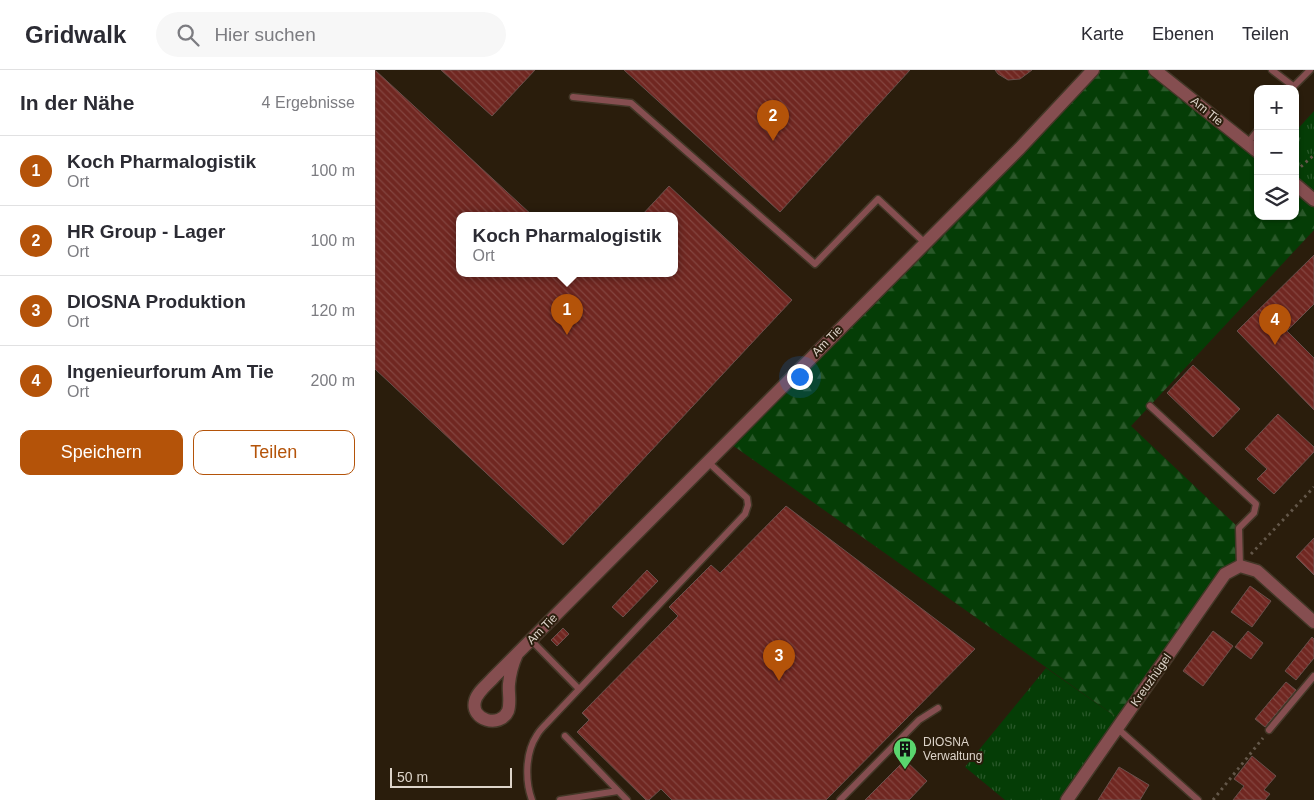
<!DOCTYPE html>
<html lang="de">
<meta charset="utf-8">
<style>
:root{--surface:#fff;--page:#f7f7f7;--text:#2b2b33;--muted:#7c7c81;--line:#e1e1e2;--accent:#b45309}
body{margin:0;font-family:Arial,sans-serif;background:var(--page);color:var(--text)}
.controls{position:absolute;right:15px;top:15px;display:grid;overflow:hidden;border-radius:10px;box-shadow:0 1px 4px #0004}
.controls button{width:45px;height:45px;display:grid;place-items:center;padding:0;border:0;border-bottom:1px solid var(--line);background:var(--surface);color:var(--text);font:25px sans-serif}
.scale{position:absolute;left:15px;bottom:12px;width:122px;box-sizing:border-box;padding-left:5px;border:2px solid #ddd4ca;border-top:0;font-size:14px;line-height:18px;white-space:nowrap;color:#ddd4ca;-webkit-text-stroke:4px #2a1d0c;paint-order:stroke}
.you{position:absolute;left:424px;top:306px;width:18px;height:18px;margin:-12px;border:4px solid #fff;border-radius:50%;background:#1a73e8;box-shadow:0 0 0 8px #1a73e833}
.badge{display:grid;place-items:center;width:32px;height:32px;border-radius:50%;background:var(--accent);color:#fff;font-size:16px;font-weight:700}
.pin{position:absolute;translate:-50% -41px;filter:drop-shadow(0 1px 2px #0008)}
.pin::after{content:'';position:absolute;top:26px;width:18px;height:15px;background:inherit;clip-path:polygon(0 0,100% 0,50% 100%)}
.popup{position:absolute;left:81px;top:142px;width:222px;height:65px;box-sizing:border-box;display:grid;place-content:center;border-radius:10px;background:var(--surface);filter:drop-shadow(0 1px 4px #0005);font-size:16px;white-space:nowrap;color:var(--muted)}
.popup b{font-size:19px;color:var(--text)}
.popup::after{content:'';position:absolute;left:50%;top:100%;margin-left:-10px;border:10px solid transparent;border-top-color:var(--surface)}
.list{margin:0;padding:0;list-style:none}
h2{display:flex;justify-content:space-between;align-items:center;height:65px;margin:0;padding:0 20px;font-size:21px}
h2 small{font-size:16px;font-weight:400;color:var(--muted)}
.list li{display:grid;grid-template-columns:32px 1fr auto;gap:15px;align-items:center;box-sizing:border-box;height:70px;padding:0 20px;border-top:1px solid var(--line)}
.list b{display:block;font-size:19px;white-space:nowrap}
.list p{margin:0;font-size:16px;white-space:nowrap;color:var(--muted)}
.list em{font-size:16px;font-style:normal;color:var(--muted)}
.actions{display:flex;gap:10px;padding:15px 20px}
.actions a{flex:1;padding:11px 0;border:1px solid var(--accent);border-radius:10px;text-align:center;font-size:18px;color:var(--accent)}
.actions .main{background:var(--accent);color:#fff}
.icon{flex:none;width:28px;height:28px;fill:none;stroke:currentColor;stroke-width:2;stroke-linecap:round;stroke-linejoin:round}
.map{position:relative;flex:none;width:939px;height:730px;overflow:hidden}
header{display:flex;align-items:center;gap:30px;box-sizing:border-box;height:70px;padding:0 25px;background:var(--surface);border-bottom:1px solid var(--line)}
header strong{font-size:24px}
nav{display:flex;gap:28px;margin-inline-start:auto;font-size:18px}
.search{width:350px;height:45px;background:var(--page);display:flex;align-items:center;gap:12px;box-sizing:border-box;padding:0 18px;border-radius:28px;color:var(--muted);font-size:19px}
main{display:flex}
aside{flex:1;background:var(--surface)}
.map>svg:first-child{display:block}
.grass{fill:url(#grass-tufts)}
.forest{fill:url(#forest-firs)}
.building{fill:url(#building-back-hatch);stroke:#69504c}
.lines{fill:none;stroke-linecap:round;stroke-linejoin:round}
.service-casing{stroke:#433727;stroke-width:9}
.minor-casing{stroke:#433727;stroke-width:15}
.tertiary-casing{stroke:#433727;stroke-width:15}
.path{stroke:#635749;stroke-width:3;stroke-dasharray:2.5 4;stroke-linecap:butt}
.service{stroke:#854e50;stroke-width:6}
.minor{stroke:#854e50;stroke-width:12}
.tertiary{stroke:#854e50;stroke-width:12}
.labels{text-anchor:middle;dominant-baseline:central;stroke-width:4;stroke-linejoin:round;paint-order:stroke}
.street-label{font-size:12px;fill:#ddd4ca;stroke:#2a1d0c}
.poi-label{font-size:12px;fill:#ddd4ca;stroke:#2a1d0c;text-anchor:start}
</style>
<header>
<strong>Gridwalk</strong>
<div class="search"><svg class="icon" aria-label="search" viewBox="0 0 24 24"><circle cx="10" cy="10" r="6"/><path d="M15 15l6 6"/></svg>Hier suchen</div>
<nav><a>Karte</a><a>Ebenen</a><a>Teilen</a></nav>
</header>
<main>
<aside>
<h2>In der Nähe<small>4 Ergebnisse</small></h2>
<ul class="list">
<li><span class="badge">1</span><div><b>Koch Pharmalogistik</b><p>Ort</p></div><em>100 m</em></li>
<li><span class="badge">2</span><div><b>HR Group - Lager</b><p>Ort</p></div><em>100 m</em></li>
<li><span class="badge">3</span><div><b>DIOSNA Produktion</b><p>Ort</p></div><em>120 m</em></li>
<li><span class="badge">4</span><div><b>Ingenieurforum Am Tie</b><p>Ort</p></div><em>200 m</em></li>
</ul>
<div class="actions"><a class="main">Speichern</a><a>Teilen</a></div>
</aside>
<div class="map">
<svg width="939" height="730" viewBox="0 0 939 730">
<defs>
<pattern id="grass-tufts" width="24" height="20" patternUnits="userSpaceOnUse" patternTransform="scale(1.25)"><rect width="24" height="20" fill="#053d06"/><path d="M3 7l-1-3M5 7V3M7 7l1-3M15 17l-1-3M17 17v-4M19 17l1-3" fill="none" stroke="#295829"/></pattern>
<pattern id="forest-firs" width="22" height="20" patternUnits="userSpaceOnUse" patternTransform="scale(1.25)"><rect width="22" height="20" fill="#053d06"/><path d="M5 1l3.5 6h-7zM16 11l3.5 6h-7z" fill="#295829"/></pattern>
<pattern id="building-back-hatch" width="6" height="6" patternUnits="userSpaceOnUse" patternTransform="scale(1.25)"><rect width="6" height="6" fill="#702721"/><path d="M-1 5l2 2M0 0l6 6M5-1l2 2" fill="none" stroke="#844540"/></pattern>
</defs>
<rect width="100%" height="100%" fill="#2a1d0c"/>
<!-- grass -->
<path class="grass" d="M939 41V130L920 114V62Z
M671 598 747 651 692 730H630L590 697Z"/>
<!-- forest -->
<path class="forest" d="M718 0H780L883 85V146H920V116L939 131V160L756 356 864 458 865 496 850 504 747 651 353 372Z"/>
<!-- building -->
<path class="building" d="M0 0 158 146H84V204H300V146H266L294 116 417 230 188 475 0 299Z
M66 0H160L117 46Z
M249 0H535L405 142Z
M620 0H657L645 9 633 10 623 4Z
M939 185V234L912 261 939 288V340L862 261Z
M818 295 865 339 838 367 792 323Z
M903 344 939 377V382L899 424 882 409 892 399 870 379Z
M411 436 600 579 451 730H297L286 719 274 730H271L202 662 214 650 207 643 303 546 294 537 336 495 345 503Z
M939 468V505L921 487Z
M272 500 283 511 248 547 237 537Z
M875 516 896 531 877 557 856 542Z
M188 558 194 564 182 576 176 570Z
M838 561 858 576 828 616 808 601Z
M873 561 888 573 876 589 860 577Z
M937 567 939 569V588L921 610 910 601Z
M911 612 921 620 890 657 880 649Z
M877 686 901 706 889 720 895 724 890 730H858L869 716 859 709Z
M530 690 552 711 534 730H490Z
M744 697 774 715 765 730H723Z"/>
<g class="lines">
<!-- service casing -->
<g class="service-casing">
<path id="service" d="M897 0 918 16
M916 19 935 0
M198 27 256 33 440 194 503 129 550 173
M872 74 883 60
M775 336 881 434 879 443 864 458 865 496
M156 570 204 619
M742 658 823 730
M894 660 939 606
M190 666 252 730
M157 730C150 711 150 683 162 665 164 661 168 657 172 653L370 444 373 435 372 428 333 392
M185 730 243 721
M465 730 544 650 563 638"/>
</g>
<!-- minor casing -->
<g class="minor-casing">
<path id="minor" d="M142 584C138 593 135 603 134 614 133 622 136 632 133 641 125 659 95 650 100 631 102 622 113 614 119 607L645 78 718 0
M692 730 850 504 865 496 882 501 939 552"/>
</g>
<!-- tertiary casing -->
<g class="tertiary-casing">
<path id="tertiary" d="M780 0 883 82
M920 114 939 130"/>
</g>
<!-- path -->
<path class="path" d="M921 101 939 85
M876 484 939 417
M838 730 888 668"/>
<!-- service -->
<use href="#service" class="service"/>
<!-- minor -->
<use href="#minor" class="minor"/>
<!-- tertiary -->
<use href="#tertiary" class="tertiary"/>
</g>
<!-- icons -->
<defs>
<g id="building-pin" transform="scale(1.25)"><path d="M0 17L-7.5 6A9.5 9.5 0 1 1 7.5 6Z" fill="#5ad56e" stroke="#2a1d0c"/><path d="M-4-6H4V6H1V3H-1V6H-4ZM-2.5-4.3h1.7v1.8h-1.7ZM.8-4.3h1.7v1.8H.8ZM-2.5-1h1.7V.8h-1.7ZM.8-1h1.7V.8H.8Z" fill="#111"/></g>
</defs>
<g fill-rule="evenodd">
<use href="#building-pin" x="530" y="679"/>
</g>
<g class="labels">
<!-- street labels -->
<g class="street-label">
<text transform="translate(832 41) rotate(39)">Am Tie</text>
<text transform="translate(452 271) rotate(-45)">Am Tie</text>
<text transform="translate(167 559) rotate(-45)">Am Tie</text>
<text transform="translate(776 610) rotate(-55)">Kreuzhügel</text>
</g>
<!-- poi labels -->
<g class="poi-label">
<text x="548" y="672">DIOSNA<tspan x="548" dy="14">Verwaltung</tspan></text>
</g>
</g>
</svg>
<div class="controls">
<button>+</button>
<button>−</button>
<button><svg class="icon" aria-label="layers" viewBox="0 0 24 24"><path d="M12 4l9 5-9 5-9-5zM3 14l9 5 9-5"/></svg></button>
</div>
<div class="scale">50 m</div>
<div class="you"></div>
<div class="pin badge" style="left:192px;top:265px">1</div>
<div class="popup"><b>Koch Pharmalogistik</b>Ort</div>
<div class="pin badge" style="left:398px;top:71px">2</div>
<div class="pin badge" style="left:404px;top:611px">3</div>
<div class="pin badge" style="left:900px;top:275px">4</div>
</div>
</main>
